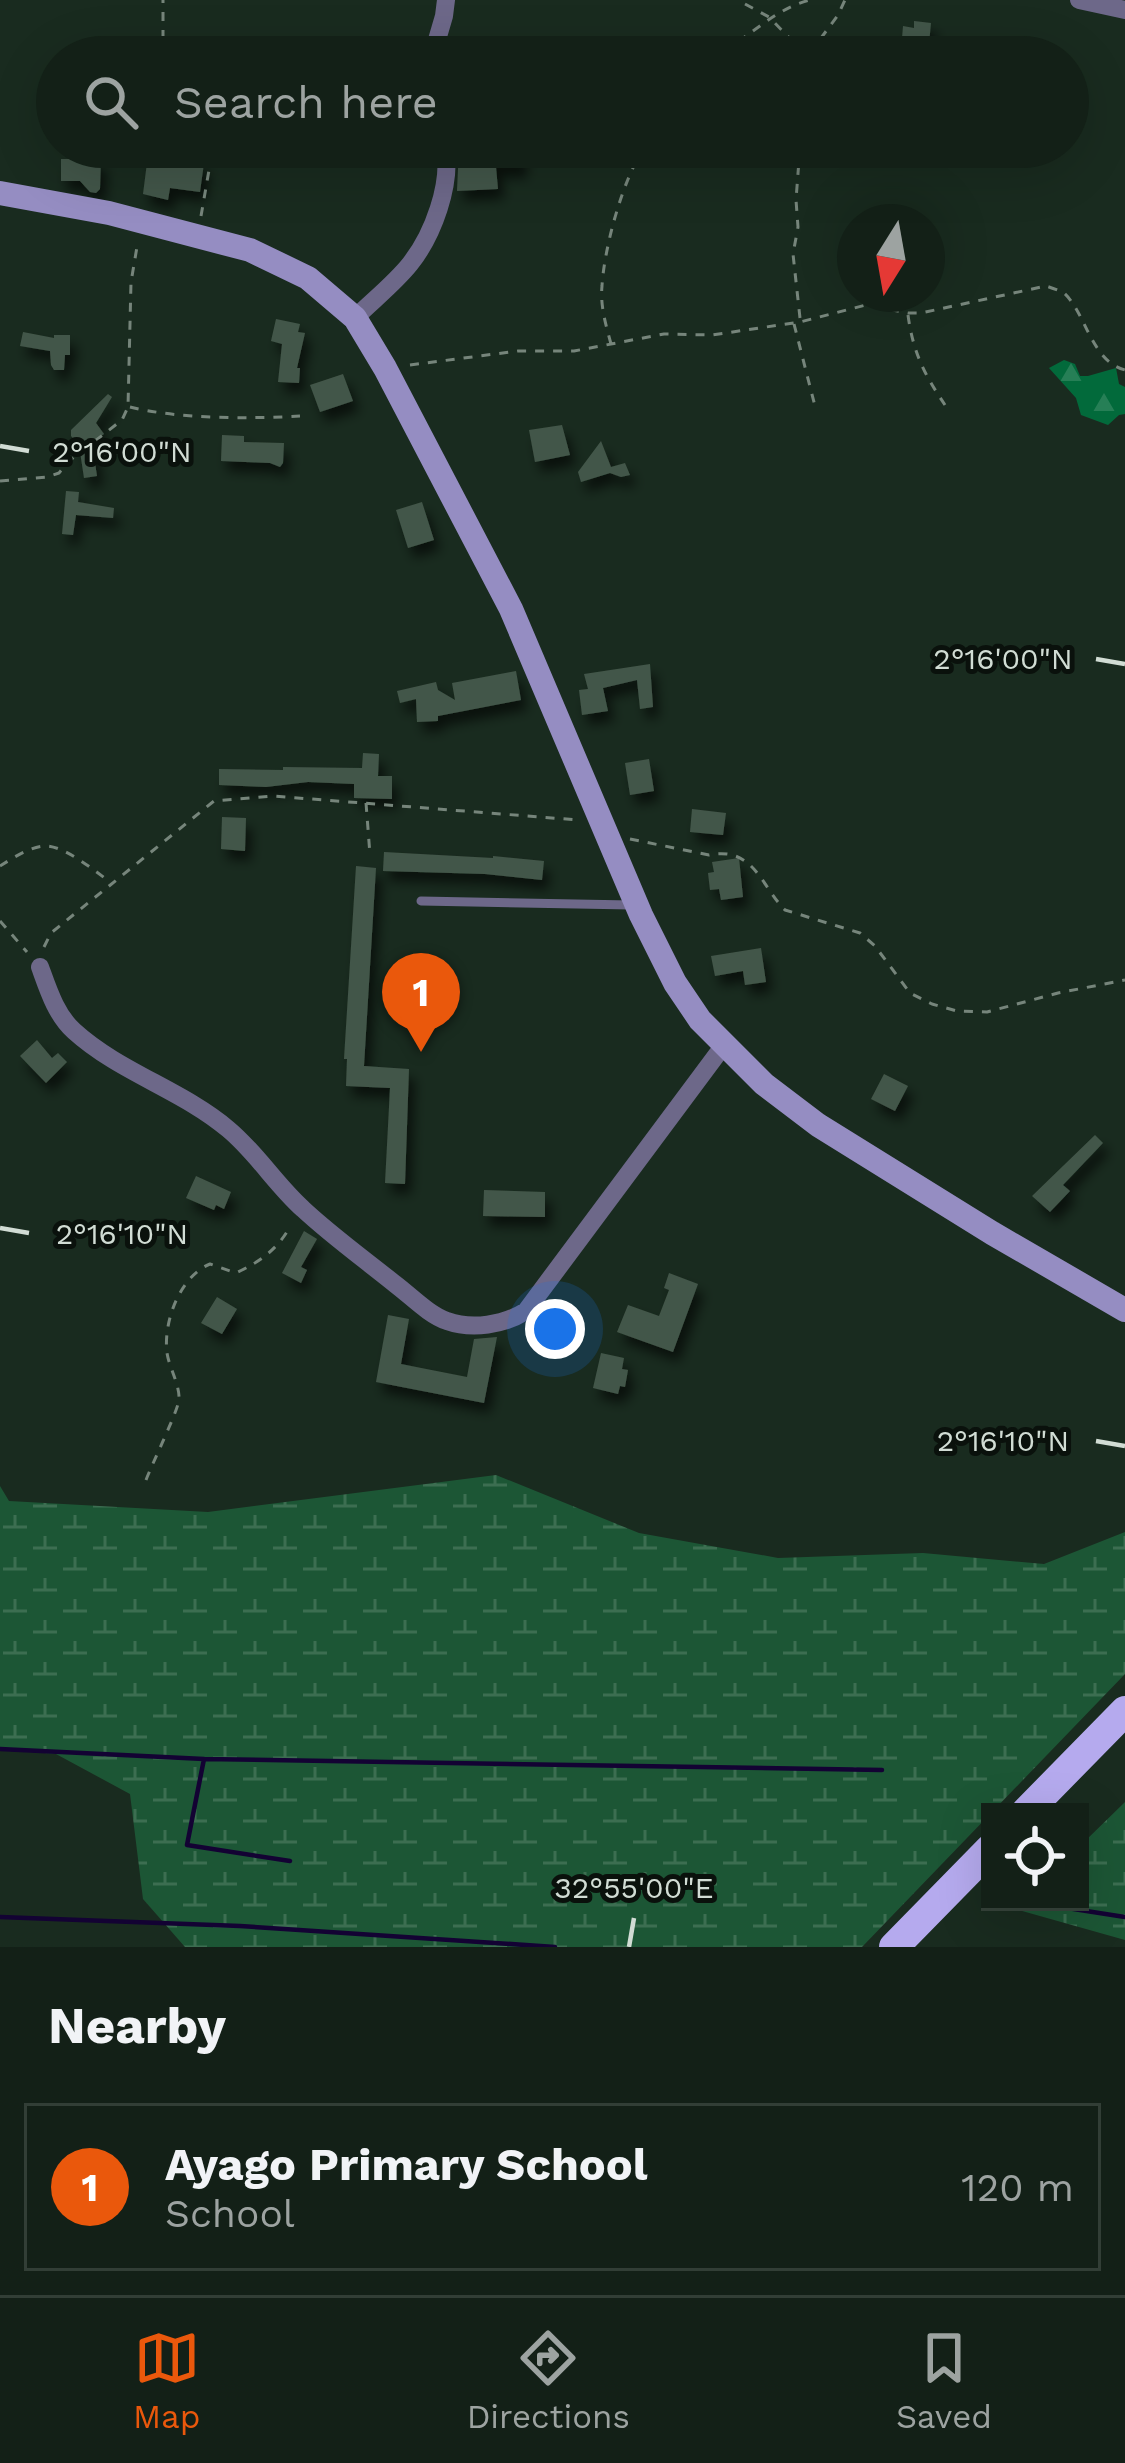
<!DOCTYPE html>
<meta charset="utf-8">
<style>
:root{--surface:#132017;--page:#1c2820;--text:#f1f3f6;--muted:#9da3a1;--line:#323e36;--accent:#ea580c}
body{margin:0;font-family:"Work Sans",sans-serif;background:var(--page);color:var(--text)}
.controls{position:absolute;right:36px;bottom:36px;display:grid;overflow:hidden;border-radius:0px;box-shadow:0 12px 48px #0002}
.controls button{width:108px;height:108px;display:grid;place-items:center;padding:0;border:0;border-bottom:3px solid var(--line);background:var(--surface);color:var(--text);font:60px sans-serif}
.compass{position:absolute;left:837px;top:204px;width:108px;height:108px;border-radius:50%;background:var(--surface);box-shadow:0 12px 48px #0002;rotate:191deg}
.you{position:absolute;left:555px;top:1329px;width:42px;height:42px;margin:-30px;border:9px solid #fff;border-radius:50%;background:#1a73e8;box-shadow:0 0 0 18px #1a73e833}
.badge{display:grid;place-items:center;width:78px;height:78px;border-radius:50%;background:var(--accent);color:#fff;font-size:39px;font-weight:700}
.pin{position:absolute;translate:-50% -99px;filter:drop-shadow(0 3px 6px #0008)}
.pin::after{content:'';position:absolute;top:63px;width:42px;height:36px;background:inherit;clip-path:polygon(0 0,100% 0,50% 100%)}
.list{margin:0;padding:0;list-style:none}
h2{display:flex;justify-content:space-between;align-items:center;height:156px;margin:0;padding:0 48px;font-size:51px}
h2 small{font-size:39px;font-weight:400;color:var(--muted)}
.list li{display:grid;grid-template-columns:78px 1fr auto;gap:36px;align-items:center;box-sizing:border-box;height:168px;margin:0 24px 24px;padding:0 24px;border:3px solid var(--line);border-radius:0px}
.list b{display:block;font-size:45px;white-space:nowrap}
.list p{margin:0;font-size:39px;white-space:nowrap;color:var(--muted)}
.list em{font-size:39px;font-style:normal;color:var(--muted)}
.icon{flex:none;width:66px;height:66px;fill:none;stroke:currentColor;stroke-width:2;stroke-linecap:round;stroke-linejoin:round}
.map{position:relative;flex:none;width:1125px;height:1947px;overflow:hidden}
.search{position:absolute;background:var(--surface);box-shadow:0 12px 48px #0002;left:36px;right:36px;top:36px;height:132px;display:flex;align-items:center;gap:30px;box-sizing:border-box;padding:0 42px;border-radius:66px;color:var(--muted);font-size:45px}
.sheet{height:348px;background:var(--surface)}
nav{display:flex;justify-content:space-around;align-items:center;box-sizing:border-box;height:168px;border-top:3px solid var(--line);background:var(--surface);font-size:33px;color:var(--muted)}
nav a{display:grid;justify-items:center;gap:6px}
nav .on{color:var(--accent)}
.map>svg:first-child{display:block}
.forest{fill:url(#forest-firs)}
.wetland{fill:url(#wetland-marsh)}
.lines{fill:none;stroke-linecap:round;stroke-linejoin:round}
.stream{stroke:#130233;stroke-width:4.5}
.building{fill:#435649;filter:url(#shadow)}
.path{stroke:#76857b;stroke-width:3;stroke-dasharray:9 9;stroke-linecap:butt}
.lane{stroke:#6d6889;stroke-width:9}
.street{stroke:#6d6889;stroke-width:18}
.secondary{stroke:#958dc2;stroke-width:24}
.primary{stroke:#b5aaee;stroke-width:30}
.ticks{fill:none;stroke:#d1dcd4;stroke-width:4.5}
.ticks-label{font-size:30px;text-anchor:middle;fill:#d1dcd4;stroke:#0a110c;stroke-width:10;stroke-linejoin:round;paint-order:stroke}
</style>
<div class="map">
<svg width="1125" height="1947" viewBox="0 0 1125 1947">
<defs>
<pattern id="forest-firs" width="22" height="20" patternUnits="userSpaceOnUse" patternTransform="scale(3)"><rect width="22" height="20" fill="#026a3b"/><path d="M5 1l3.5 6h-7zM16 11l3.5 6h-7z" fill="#267f56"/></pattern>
<pattern id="wetland-marsh" width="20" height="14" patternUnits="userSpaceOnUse" patternTransform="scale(3)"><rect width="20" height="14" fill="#1c5635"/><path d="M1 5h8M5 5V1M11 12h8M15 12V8" fill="none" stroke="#3c6e51"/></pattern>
<filter id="shadow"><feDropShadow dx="6" dy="10" stdDeviation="6" flood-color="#0009"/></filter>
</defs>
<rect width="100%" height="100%" fill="#192b1f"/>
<!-- forest -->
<path class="forest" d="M1064 360 1075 364 1080 376H1088L1116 368 1119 384 1125 387V414L1119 415 1108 425 1081 415 1076 398 1049 368Z"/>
<!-- wetland -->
<path class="wetland" d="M496 1475 639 1533 778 1558 923 1553 1044 1564 1125 1532V1674L862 1947H185L143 1899 130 1794 56 1754 0 1749V1486L9 1501 208 1512Z
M1125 1802V1940L1015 1909 1022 1902H1080V1846Z"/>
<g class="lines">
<!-- stream -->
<path class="stream" d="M0 1749 204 1759 187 1845 290 1861
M204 1759 882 1770
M1035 1903 1125 1917
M0 1917 240 1926 555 1947"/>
</g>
<!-- building -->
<path class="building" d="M914 21 931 23 928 54 901 51 903 26 914 28Z
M149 147H165V156L204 163 200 192 170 188 168 200 143 194Z
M459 148H521V168L496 167 498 189 457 191Z
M61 159H101L100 189 96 193 90 192 80 181H61Z
M276 319 300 324 298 332 305 333 297 368H300L299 383 278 382 282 344 271 341Z
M23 332 54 338V335H70V355H65L64 370H54L51 365 50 351 20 346Z
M343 374 353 401 320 412 310 385Z
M108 394 112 397 96 423 104 434 92 442 97 476 84 478 79 445 71 436V430Z
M562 425 570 455 535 462 529 430Z
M222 435 244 436V442L284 443 283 463 280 467 270 463 221 461Z
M601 441 611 467 625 463 630 475 621 477 610 473 581 482 578 472Z
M66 491 79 492 78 502 114 508 113 518 76 515 73 535 62 534Z
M422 502 434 540 408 548 396 510Z
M650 664 653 707 640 709 637 680 603 688 608 711 582 715 579 690 588 689 584 674Z
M516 671 521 700 438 716V721L417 722 416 699 400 703 397 691 436 682 438 690 455 700 452 683Z
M363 753 379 754 378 776H392V799L354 798V784L308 782 266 787 219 785V769L283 770V767L362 768Z
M649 759 654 791 630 795 625 763Z
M692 809 726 813 723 835 690 832Z
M222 817 246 818 245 851 221 849Z
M384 852 493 858V856L544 861 542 880 485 874 383 871Z
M739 858 743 897 721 900 719 889 710 890 708 873 714 872 712 862Z
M356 866 376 868 364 1066 409 1069 405 1184 385 1183 390 1088 346 1086 347 1059H344Z
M761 948 766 982 745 985 743 971 715 976 711 956Z
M37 1040 52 1058 58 1053 67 1062 46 1083 20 1056Z
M884 1074 908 1086 895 1111 871 1099Z
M1095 1135 1103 1143 1063 1185 1070 1191 1050 1212 1032 1196Z
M196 1176 231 1192 224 1209 216 1205 214 1210 186 1198Z
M484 1190 545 1192V1217L483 1216Z
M304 1231 317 1239 301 1267 307 1270 301 1283 282 1273Z
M669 1273 698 1284 673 1352 617 1332 628 1305 659 1316 669 1290 664 1288Z
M217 1297 237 1309 222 1334 201 1323Z
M388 1315 409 1319 401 1364 467 1377 474 1339 497 1337 484 1403 376 1382Z
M601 1353 624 1358 622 1369 628 1370 625 1387 620 1386 618 1394 593 1388Z"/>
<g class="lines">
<!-- path -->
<path class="path" d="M745 4 769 17 808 57
M729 50 738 57
M810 53 838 15 845 0
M163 57V0
M706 57C716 50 724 51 733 45 759 28 779 8 810 0
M201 216 213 147
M908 315C913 352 924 374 945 405
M800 318 793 254 798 227 796 200 800 147
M794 324 816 410
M611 344C606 325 600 306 602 286 604 249 623 177 645 147
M410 365 518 351H574L664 334 712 335 800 322 866 305 908 313H921L1046 286C1049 287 1061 291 1064 293 1086 313 1091 361 1125 370
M130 407C178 419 250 419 300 416
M0 481 47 477 59 473 69 461 122 420 128 407 131 282 138 241
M366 803 370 855
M630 839 709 855C754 846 761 886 785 910L860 933 875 946 910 993 932 1004 957 1011 987 1012 1058 993 1125 980
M0 866C13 858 32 845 48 846 67 848 95 871 110 882
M0 921 27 952
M44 947 51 933 214 801 273 796 578 820
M146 1480C152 1464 177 1413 179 1400 180 1385 169 1367 167 1353 163 1322 180 1276 210 1264L236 1273C261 1261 278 1249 291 1225"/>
<!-- lane -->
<path class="lane" d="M421 901 631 905"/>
<!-- street -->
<path class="street" d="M1079 0 1125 10
M432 57 444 16 446 0
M355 318C372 301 394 284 410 264 433 235 452 184 445 147
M40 967C48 989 56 1015 74 1031 119 1072 182 1090 228 1129 256 1152 276 1185 303 1209 332 1236 364 1259 395 1284 411 1296 429 1315 447 1321 472 1330 504 1325 526 1311L724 1045"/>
<!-- secondary -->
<path class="secondary" d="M0 193 109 213 250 250 308 278 355 318 385 368 511 609 641 915 675 983 700 1020 764 1084 818 1125 992 1233 1125 1310"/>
<!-- primary -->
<path class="primary" d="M1026 1812 1125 1711
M894 1947 990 1849"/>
</g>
<!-- ticks -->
<path class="ticks" d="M0 446 29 451M1096 659 1125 664M0 1228 29 1233M1096 1441 1125 1446M629 1947 634 1918"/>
<g class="ticks-label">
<text x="122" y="462">2°16'00"N</text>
<text x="1003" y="669">2°16'00"N</text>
<text x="122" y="1244">2°16'10"N</text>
<text x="1003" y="1451">2°16'10"N</text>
<text x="634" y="1898">32°55'00"E</text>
</g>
</svg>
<div class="controls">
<button><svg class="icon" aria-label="locate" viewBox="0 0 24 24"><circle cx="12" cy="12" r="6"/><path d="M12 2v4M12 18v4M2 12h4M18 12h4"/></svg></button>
</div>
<svg class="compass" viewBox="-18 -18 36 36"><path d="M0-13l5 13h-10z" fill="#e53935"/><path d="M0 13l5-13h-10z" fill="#9da3a1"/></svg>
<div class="you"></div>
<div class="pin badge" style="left:421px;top:1052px">1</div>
<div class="search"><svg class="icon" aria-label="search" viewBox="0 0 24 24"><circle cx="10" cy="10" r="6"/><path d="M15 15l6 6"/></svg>Search here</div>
</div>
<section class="sheet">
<h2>Nearby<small></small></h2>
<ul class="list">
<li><span class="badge">1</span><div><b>Ayago Primary School</b><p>School</p></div><em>120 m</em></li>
</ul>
</section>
<nav>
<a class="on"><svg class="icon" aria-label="map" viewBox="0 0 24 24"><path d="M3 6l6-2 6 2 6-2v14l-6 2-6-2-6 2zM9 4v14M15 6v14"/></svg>Map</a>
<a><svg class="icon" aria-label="directions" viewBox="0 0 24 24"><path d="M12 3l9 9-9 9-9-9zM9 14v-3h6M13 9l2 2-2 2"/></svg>Directions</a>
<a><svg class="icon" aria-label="saved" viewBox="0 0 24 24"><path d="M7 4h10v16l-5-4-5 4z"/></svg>Saved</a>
</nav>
